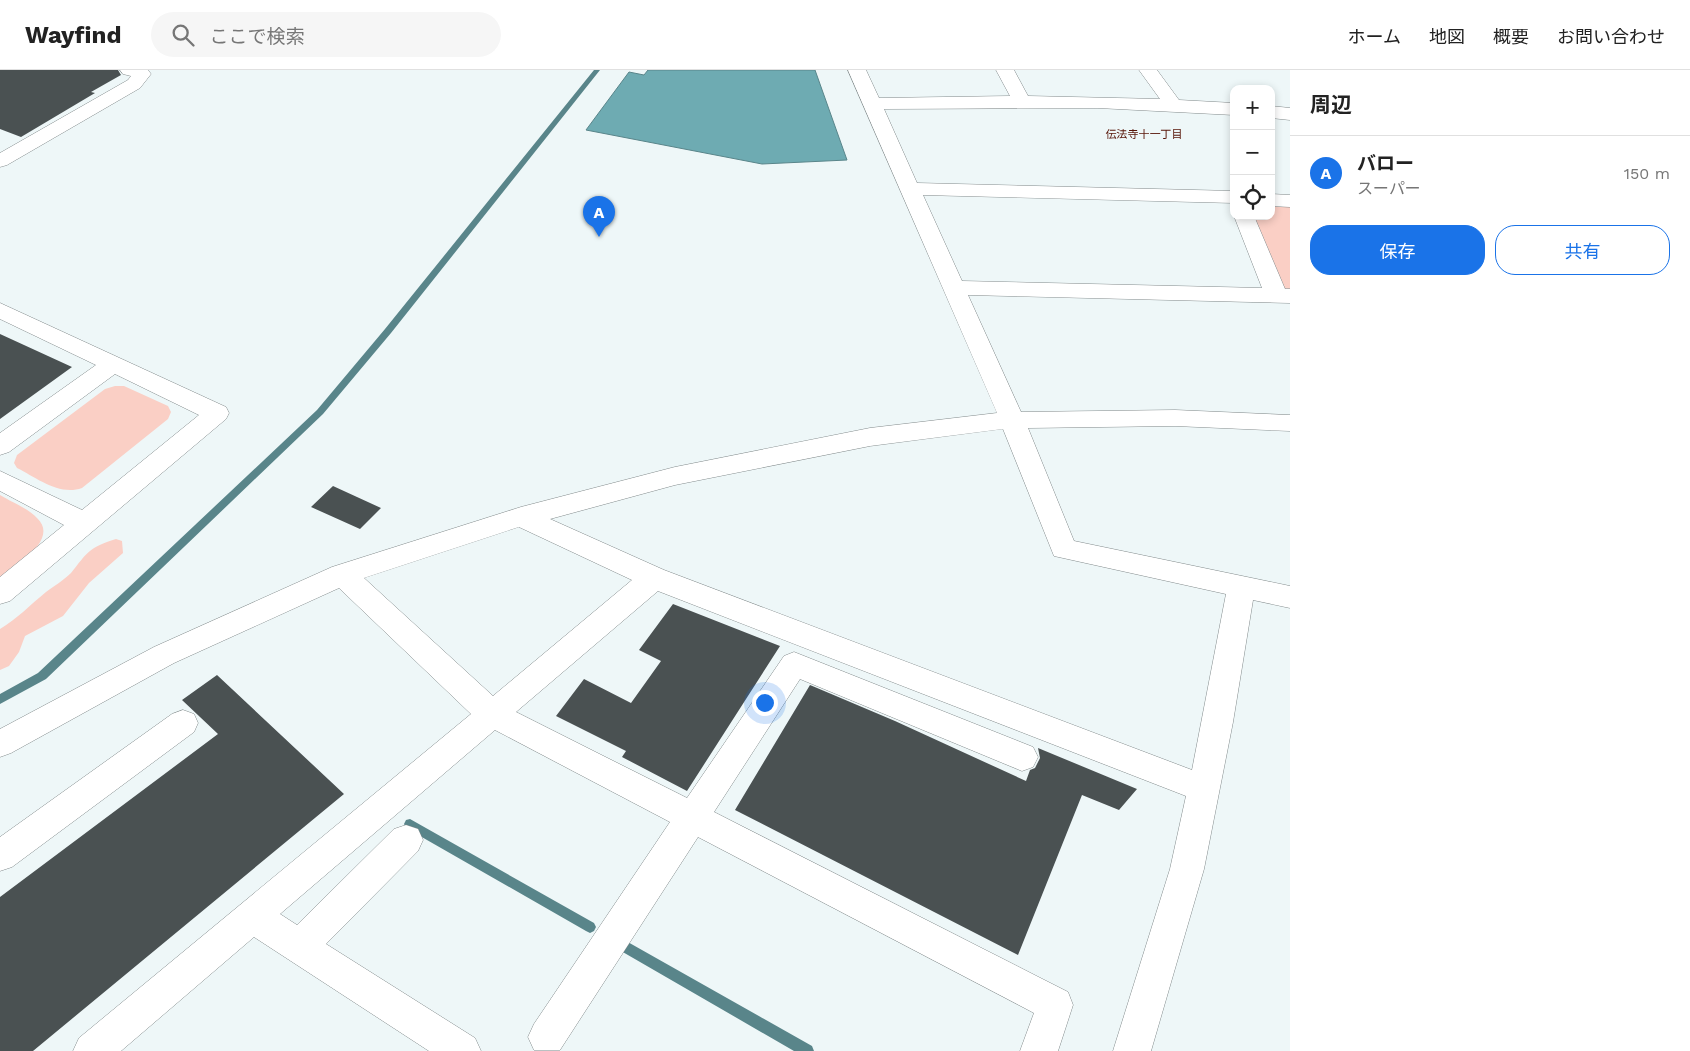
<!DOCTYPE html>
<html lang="ja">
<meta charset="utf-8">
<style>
:root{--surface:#fff;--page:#f6f6f6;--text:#222;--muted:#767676;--line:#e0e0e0;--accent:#1a73e8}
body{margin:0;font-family:"Work Sans","Noto Sans JP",sans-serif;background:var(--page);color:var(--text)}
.controls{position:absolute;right:15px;top:15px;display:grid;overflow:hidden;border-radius:10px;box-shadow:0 2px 8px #0003}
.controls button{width:45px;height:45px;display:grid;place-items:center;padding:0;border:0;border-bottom:1px solid var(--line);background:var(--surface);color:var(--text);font:25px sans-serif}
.you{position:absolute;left:764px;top:632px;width:18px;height:18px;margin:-12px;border:4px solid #fff;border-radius:50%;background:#1a73e8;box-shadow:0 0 0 8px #1a73e833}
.badge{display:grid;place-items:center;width:32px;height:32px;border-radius:50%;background:var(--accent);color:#fff;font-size:16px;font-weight:700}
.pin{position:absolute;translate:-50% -41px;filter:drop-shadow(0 1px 2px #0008)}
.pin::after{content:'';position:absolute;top:26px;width:18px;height:15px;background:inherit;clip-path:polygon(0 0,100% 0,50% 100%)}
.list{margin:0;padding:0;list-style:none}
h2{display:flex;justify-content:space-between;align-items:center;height:65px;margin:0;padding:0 20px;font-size:21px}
h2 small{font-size:16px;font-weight:400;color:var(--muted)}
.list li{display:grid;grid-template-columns:32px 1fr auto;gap:15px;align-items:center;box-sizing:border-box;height:75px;padding:0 20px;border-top:1px solid var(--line)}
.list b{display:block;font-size:19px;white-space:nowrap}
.list p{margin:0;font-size:16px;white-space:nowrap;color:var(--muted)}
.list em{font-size:16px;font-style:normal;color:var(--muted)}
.actions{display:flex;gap:10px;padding:15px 20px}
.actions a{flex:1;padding:11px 0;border:1px solid var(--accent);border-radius:20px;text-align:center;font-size:18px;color:var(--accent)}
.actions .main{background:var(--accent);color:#fff}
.icon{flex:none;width:28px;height:28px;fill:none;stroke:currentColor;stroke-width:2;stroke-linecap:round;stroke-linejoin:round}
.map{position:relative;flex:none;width:1290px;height:981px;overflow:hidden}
header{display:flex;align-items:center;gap:30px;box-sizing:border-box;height:70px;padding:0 25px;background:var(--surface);border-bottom:1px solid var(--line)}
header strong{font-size:24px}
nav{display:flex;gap:28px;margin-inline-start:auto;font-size:18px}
.search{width:350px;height:45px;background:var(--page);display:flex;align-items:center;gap:12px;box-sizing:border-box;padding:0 18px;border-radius:28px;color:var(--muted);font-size:19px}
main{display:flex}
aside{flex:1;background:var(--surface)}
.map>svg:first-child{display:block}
.green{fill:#facfc5}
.water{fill:#6eabb2;stroke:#59858a}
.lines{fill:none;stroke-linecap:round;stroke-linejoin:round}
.stream{fill:#59858a;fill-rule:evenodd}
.building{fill:#4a5152}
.minor-casing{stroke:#838b8c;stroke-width:1}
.minor{fill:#fff;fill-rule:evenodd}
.labels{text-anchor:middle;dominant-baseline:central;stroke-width:5;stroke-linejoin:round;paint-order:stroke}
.far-neighbourhood-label{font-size:11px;fill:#551205;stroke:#eef7f8}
</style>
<header>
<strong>Wayfind</strong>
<div class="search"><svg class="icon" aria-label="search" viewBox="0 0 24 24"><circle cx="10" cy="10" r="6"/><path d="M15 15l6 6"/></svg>ここで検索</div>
<nav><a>ホーム</a><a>地図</a><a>概要</a><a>お問い合わせ</a></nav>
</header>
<main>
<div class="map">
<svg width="1290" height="981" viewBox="0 0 1290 981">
<rect width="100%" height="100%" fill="#eef7f8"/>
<!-- green -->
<path class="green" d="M1271 133 1290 135V219L1279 218 1252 146H1271Z
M115 316H124L168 336 171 342 168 349 82 418C59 426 37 408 17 398L14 393 17 385 105 319Z
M0 425C11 432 28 438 37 448 60 469 15 497 0 510Z
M116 469 122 471 123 483 89 513 63 546 25 566 19 582 9 596 0 600V559C17 549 30 535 46 522 54 516 64 510 71 503 87 483 89 477 116 469Z"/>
<!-- water -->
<path class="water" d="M648 0H815L847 90 762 94 586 60 629 2 644 5Z"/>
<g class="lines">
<!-- stream -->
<path class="stream" d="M594 0H600L391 263 323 344 46 609 0 634V624L38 603 317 340 385 259Z
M410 749 594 853 596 857 594 861 590 863 586 861 406 758 404 754 406 750Z
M626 871 812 976 814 981H794L621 881 620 877 621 873Z"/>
</g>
<!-- building -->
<path class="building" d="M0 0H118L121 5 91 22 95 23 21 67 0 59Z
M0 264 72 297 0 349Z
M333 416 381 438 360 459 311 437Z
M673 534 780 576 687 721 622 687 626 681 556 646 584 609 631 633 661 591 639 580Z
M217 605 344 724 33 981H0V827L218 664 182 630Z
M810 615 895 651 1026 711 1030 700 1035 698 1040 688 1038 678 1137 719 1119 740 1082 725 1018 885 735 740Z"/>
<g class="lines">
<!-- minor casing -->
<g class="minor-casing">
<path id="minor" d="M120 0H148L151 4 140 18 7 95 0 97V83L128 10 131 6 123 4Z
M848 0H866L879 28 1010 26 996 0H1014L1028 26 1160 29 1139 0H1157L1179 30 1234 33V45L1098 38 884 39 917 113 1234 121V133L923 125 962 211 1262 218 1234 146H1254L1285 219H1290V233L968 225 1021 342 1175 340 1290 345V361L1175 356 1028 358 1074 471 1290 516V538L1253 530 1233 652 1204 799 1151 981H1113L1170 799 1186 726 658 521 516 642 687 728 784 586 794 582 1033 677 1038 687 1033 697 1022 701 800 609 714 742 1068 922 1073 935 1058 981H1020L1034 943 698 767 560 980H534L528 967 534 954 670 752 495 660 280 844 297 855 394 759 406 755 418 759 423 770 418 781 326 874 475 968 481 981H429L254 867 121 981H73L79 968 471 644 339 518 174 593 11 683 0 687V659L154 577 332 497 521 437 675 397 870 358 997 343ZM1003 359 1054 486 1226 524 1192 700 664 500 550 449 675 415 870 376ZM519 457 632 510 493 626 364 508Z
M1271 36 1290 38V50L1271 48Z
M1271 124 1290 125V137L1271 136Z
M0 233 226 337 229 343 226 349 10 531 0 534V507L64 455 0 421V401L82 440 199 345 115 304 9 382 0 385V363L96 295 0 249Z
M183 640 194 644 198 653 194 662 12 797 0 801V767L172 644Z"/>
</g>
<!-- minor -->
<use href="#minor" class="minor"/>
</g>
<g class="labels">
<!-- far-neighbourhood labels -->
<g class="far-neighbourhood-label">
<text x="1144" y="64">伝法寺十一丁目</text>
</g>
</g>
</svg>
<div class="controls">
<button>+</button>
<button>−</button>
<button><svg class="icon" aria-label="locate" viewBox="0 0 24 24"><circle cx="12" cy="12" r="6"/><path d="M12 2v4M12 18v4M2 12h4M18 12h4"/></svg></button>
</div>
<div class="you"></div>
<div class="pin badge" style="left:599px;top:167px">A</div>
</div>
<aside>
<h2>周辺<small></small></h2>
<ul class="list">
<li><span class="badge">A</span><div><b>バロー</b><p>スーパー</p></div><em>150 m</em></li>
</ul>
<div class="actions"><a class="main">保存</a><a>共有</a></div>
</aside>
</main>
